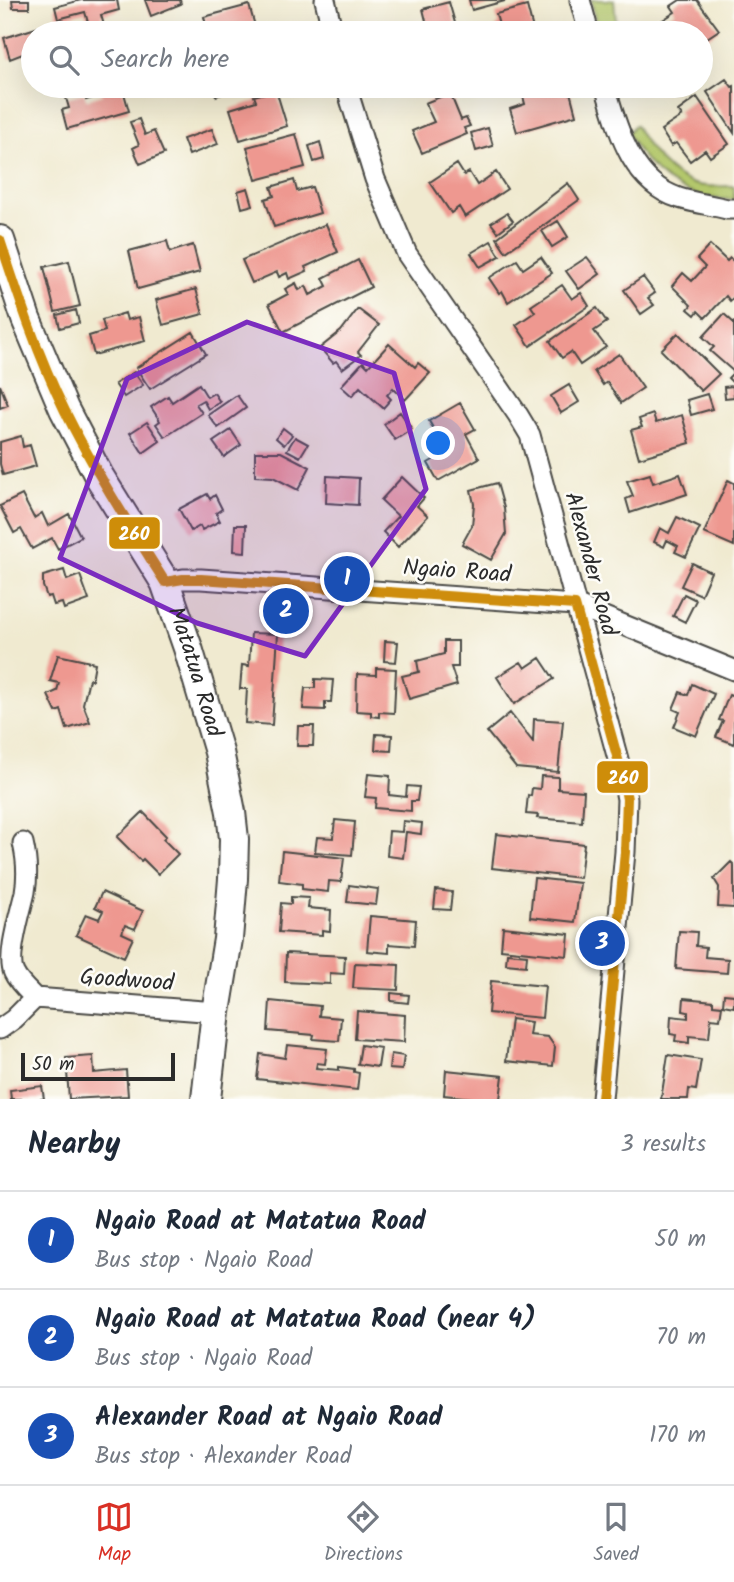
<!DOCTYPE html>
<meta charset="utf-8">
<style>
:root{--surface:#fff;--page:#f6f6f7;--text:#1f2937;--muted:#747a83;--line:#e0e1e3;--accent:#d93025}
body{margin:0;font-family:Kalam,sans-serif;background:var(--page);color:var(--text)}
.scale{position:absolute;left:21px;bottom:18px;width:154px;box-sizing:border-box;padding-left:7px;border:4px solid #2b2b2b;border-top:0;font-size:19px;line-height:24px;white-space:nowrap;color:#2b2b2b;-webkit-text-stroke:5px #fdfcf7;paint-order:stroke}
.you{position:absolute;left:439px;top:444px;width:24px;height:24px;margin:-18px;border:5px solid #fff;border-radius:50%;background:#1a73e8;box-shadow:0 0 0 10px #1a73e833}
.badge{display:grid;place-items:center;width:46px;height:46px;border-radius:50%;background:var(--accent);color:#fff;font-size:23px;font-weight:700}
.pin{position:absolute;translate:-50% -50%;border:4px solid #fff;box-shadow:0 2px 7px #0006}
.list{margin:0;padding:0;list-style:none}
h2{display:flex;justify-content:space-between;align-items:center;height:91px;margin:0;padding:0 28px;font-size:30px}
h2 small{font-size:23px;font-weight:400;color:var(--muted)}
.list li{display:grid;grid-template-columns:46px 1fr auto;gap:21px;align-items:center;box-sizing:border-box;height:98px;padding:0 28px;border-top:2px solid var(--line)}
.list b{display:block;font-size:26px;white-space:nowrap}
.list p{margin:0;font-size:23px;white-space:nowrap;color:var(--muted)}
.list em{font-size:23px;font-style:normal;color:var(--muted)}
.icon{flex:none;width:38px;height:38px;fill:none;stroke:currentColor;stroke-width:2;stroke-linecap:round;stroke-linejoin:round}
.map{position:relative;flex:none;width:734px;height:1099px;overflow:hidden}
.search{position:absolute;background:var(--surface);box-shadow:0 7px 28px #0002;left:21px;right:21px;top:21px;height:77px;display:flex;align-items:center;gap:18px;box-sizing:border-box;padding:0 24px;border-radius:38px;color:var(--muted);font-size:26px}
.sheet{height:385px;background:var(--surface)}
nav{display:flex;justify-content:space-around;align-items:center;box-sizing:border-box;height:98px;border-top:2px solid var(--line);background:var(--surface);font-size:19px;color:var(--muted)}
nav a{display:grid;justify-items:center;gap:4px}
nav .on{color:var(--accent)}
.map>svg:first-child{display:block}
.green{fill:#b4c86c;stroke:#707a4c;stroke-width:2}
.building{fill:#ee9890}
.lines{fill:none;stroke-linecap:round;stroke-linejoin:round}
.street-casing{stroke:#494844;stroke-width:23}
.secondary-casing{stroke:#494844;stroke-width:32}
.street{stroke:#fff;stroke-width:19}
.secondary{stroke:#fff;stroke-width:28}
.bus-1-casing{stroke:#fdfcf7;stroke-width:16}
.bus-1{stroke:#ce8d09;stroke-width:10}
.marked{fill:#7b2cbf;fill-opacity:0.2;stroke:#7b2cbf;stroke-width:5;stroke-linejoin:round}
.labels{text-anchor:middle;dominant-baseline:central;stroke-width:5;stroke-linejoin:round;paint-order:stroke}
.street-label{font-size:23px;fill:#2b2b2b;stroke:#fdfcf7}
.line-badge{stroke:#fdfcf7;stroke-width:2.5}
.badge-label{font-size:19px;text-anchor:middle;font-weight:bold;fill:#fff}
</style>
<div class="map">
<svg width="734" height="1099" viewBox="0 0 734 1099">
<rect width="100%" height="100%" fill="#fdfcf7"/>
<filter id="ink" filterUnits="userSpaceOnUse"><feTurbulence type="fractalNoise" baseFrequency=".0143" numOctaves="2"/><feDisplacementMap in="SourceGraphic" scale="14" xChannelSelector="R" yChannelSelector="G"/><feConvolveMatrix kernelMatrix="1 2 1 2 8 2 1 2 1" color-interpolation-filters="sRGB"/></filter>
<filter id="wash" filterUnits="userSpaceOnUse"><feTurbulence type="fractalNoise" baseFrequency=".00686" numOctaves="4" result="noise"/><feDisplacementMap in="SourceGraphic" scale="28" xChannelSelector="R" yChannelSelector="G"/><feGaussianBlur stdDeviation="1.57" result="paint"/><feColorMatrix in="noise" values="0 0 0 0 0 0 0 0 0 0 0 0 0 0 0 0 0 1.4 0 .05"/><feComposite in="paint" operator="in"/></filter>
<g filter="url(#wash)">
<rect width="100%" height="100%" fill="#f0ead0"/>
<!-- green -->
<path class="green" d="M591 0H614L617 33H598Z
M635 125C648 149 667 174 694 184 706 188 721 186 734 186V200C723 199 711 199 701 196 666 187 645 164 627 133Z"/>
<g id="blocks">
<!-- building -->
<path class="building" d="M12 0H29V8H13Z
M81 0H117L119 10 101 15 106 32 91 33 85 12 58 19 55 7Z
M145 0H180L181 4 151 16Z
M469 0H505V1L472 10Z
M680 0H697L719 30 701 42V33H656L652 27 675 12 671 6Z
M449 2 457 30 445 33H429L423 9Z
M249 5 257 33H208L204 17Z
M527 6 533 29 532 30 533 33H498L496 26 499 25 496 14Z
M52 23 56 33H33V67L30 68 25 53 10 59 4 38Z
M726 79 732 87 734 86V133L707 92Z
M110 86H122L129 111 67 129 62 110 69 108 66 98 84 93 86 100 102 95 100 89Z
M213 86H247L216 96Z
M531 86H564L565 93 570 92 576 115 517 132 510 109 525 104 521 88Z
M276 90 287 126 240 140 230 109 256 101 254 96Z
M450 93 461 120 466 118 470 126 464 128 467 134 422 153 412 131 434 122 425 103Z
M697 97 729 144 710 157 705 150 690 161 676 143 671 146 661 130 682 116 678 111Z
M139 119 145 135 154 131 164 154 140 164 133 148 139 145 130 122Z
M488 128 493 146 476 151 471 133Z
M212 129 218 144 189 155 183 139Z
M296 134 305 167 256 180 247 147Z
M320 142 324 159 314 162 309 146Z
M457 164 464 175 469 172 477 185 496 172 507 189 465 217 459 207 451 213 430 182Z
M294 180 297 191 312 187 320 213 274 227 265 199 274 196 271 187Z
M568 183 579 200 506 252 497 238Z
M248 188 253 205 242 208 238 191Z
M507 213 513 221 498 232 491 223Z
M558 221 568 237 552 247 542 231Z
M326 224 338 252 305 267 307 271 289 279 287 273 279 277 277 272 252 283 242 260Z
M167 241 170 252 193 245 200 272 138 289 129 251Z
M491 241 500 256 480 267 471 253Z
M710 245 727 261 730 258 734 262V297L730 301 726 296 705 318 698 311 695 315 688 309 691 305 672 286 683 273 692 281 705 267 697 259Z
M541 257 552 273 508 302 502 291 499 293 489 278 517 260 523 269Z
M587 257 600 274 579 289 566 271Z
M358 260 371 287 283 332 269 304 288 294 285 289 296 283 299 290 306 286 310 295 327 286 323 278Z
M69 261 80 306 55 312 44 267Z
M643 277 655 293 648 298 654 305 641 314 624 290Z
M562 285 572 299 581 293 589 306 530 346 516 325 535 312 531 306Z
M196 289 203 314 163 325 156 300Z
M597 308 607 322 594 331 606 347 580 365 571 352 562 358 550 341Z
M358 309 379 325 358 352 361 355 342 369 336 361 333 363 320 348 341 331Z
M76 310 79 323 60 328 57 315Z
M125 313 127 320 139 317 145 341 94 355 89 336 105 331 102 320Z
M724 314 734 323V384L728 378 734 372 710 351 714 347 703 337Z
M193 332 206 354 150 389 136 368Z
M678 333 719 374 701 391 661 350Z
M389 344 415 367 418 363 430 373 405 400 393 388 387 395 391 399 383 408 360 387 352 396 341 386 363 362 368 367Z
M619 354 643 388 621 403 607 382 603 385 594 371Z
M134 372 143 385 124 397 115 384Z
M199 384 207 397 214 393 220 402 208 409 203 400 196 404 202 413 165 437 156 424 160 421 151 407 168 396 172 402Z
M0 385 8 405 0 408Z
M569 385 579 402 561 413 551 396Z
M733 386 734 397 725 398 724 387Z
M707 394 712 409 691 415 687 400Z
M237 395 246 408 218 428 208 415Z
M460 403 475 429 466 434 479 458 438 481 428 463 447 452 429 421Z
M400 412 412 429 395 440 384 424Z
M653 414 656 423 682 415 690 443 639 458 631 430 642 427 639 419Z
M147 422 160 441 143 453 130 433Z
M283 428 292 435 284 445 276 438Z
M231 430 241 445 224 457 213 442Z
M21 436 23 447 30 445 36 466 3 475 0 464V442Z
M295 437 308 444 300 457 287 450Z
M255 452H281L310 467 298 490 273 477 255 476Z
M650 474 653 483 680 474 687 494 630 513 626 499 633 496 627 481Z
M327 476 359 478 358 505 326 503Z
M402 477 424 498 417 506 428 516 398 547 383 532 398 516 381 500Z
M728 480 734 483V546L704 533Z
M497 483 504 508 506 534 491 560 462 544 472 526 474 504 471 490Z
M207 494 210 499 215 495 222 509 216 513 220 521 202 530 200 526 191 531 179 509Z
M22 495 34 518 42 513 48 526 69 514 81 537 58 549 52 538 32 549 21 529 14 533 0 506Z
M677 517 700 528 686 557 675 552 678 546 667 540 664 547 654 542 660 528 669 533Z
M235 525H246L245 552 234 551Z
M692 563 711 572 701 595 681 586Z
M64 570 67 580 80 575 89 600 64 609 62 603 54 605 51 596 47 597 43 586V576Z
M684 594 696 600 685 622 673 616Z
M251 633 278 634 272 725 245 723 247 689H240L242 665 249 666Z
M385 641 398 642 396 662 384 661Z
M444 641H458V667H451L457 685 409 699 402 676 419 672 417 661 444 654Z
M58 655 95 663 92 680 89 679 83 704 90 722 67 729 61 710 56 712 48 695 57 691 59 683 50 681Z
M540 658 554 679 514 704 497 677 521 662 525 668Z
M376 668 396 669 394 713 379 712V717L371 716V712L356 711 357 674 376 675Z
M315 679 333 680 331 702H325V710L303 709 305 688H315Z
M692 684 714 694 696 736 674 727 680 712 673 709 680 692 688 695Z
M729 695 734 697V744L716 737 723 721 719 720Z
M510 713 533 742 534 719 563 721 558 772 516 768 487 732Z
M298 726H314L313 746H297Z
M376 734 392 735 391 751 375 750Z
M368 774 390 776 389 795 406 797 407 786 419 787 417 801H411V811L375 808 376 798 365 797Z
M541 776 558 777V789L584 791 582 822 537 818 538 815 526 814 528 795 531 796 532 788 540 789Z
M143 812 166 836 163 839 178 854 158 874 143 859 141 861 117 837Z
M335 820 355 822 352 855 315 852 317 837 333 838Z
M403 821 422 823 421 834 406 832 403 858 387 856 389 831 402 832Z
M496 834 584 844 580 878 492 868Z
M282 851 344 858 341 882 329 881 328 892 302 889V884L279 881Z
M731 862 734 865V908L718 907 719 887 714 879Z
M534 878 580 883 575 922 530 917Z
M349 885 378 889 376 905 347 902Z
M436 890 452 892 450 910 434 909Z
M102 892 143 911 135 929 125 925 122 933 133 938 124 957 76 935 86 914 99 919 103 911 95 907Z
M291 897 309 898 308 908 331 910 330 931 322 930V935L279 932 281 903 291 904Z
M370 916 416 920 414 946 389 944V953L367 951Z
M503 927 569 934 567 956 501 949Z
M679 931 697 932 696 946 706 947 705 957 728 959 727 973 676 969Z
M286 953 345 956 344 974 330 973V984L285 982Z
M507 953 527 955 526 966 506 964Z
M355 963 399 965 398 990 353 988Z
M491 981 545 986 542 1018 488 1013Z
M391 993 409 995 408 1003 391 1001Z
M724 994 734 995V1007L723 1005Z
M684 998 713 1001V1005L722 1006 720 1019 711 1018 709 1038 689 1036V1043L675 1041 676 1035 670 1034 671 1016 688 1018V1012L683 1011Z
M270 1001 320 1006 319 1016 341 1018 339 1041 313 1039 314 1035 268 1031Z
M357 1011 405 1015 404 1042 355 1039Z
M511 1019 531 1022 529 1035 548 1037 555 1047 553 1066 506 1061Z
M287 1045 327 1049 325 1064 317 1063 316 1068 339 1070V1067L354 1069V1072L359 1073 357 1090 257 1079 260 1054 285 1058Z
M361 1045 381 1048 378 1067 358 1064Z
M391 1054 404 1056 402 1070 389 1069Z
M668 1055 701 1060 696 1090 689 1089 688 1099H661Z
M93 1056 94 1073 126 1070 128 1096 69 1099 66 1058Z
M446 1070 503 1076 500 1099H482L444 1095Z
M42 1086 44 1099H11L10 1090Z"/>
</g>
</g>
<g filter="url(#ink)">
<use href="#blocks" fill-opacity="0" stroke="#494844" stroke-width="2"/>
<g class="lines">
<!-- street casing -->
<g class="street-casing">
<path id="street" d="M325 0 333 33
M580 0 589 33
M346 86 375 179 407 254 518 415 530 435 622 774 627 799 625 852 602 1099
M605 86C618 129 631 183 679 198 695 203 711 205 727 209H734
M165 582 183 579H201L575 605 734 670
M23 843C27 860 28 875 25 892 21 911 6 957 14 973 18 982 28 991 35 998L216 1012
M0 1029 14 1019 35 998"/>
</g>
<!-- secondary casing -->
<g class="secondary-casing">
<g id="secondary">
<path id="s1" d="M0 240 26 319 64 409 99 476 165 582 188 648 219 752 231 812 234 839 233 879 228 939 216 1012 206 1099"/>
</g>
</g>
<!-- street -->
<use href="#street" class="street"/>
<!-- secondary -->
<use href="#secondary" class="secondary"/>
<!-- bus-1 casing -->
<g class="bus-1-casing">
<path id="bus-1" d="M0 240C19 298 38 356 65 411 94 470 130 526 165 582L183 579H201L575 605 622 774 627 799 625 852 602 1099"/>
</g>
<!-- bus-1 -->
<use href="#bus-1" class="bus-1"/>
</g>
</g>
<!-- marked area -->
<path class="marked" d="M247 322 394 373 426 489 305 656 197 623 60 558 127 379Z"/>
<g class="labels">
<!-- street labels -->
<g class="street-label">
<text transform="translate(590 564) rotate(75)">Alexander Road</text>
<text transform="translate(457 572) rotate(4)">Ngaio Road</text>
<text stroke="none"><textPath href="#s1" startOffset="476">Matatua Road</textPath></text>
<text transform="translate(127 981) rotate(4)">Goodwood</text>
</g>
</g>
<g class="line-badge">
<rect x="108" y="516" width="53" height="34" rx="7" fill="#ce8d09"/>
<rect x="596" y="760" width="53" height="34" rx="7" fill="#ce8d09"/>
</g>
<g class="badge-label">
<text x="134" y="540">260</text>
<text x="623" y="784">260</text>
</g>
</svg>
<div class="scale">50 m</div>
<div class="you"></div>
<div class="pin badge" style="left:347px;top:579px;background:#1a4fb4">1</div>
<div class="pin badge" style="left:286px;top:611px;background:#1a4fb4">2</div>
<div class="pin badge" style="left:602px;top:943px;background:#1a4fb4">3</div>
<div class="search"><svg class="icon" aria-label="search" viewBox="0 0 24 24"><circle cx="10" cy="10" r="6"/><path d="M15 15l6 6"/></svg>Search here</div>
</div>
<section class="sheet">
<h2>Nearby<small>3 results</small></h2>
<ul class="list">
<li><span class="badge" style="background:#1a4fb4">1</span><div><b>Ngaio Road at Matatua Road</b><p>Bus stop · Ngaio Road</p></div><em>50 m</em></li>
<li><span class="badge" style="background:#1a4fb4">2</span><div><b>Ngaio Road at Matatua Road (near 4)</b><p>Bus stop · Ngaio Road</p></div><em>70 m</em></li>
<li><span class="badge" style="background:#1a4fb4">3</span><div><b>Alexander Road at Ngaio Road</b><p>Bus stop · Alexander Road</p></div><em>170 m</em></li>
</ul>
</section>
<nav>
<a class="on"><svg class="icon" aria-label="map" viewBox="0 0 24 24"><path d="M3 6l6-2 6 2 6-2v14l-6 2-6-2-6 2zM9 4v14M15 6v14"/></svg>Map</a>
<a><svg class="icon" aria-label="directions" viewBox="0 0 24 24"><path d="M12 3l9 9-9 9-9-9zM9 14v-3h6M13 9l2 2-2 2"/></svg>Directions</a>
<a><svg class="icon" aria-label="saved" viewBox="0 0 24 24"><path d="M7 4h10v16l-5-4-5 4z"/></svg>Saved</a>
</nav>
